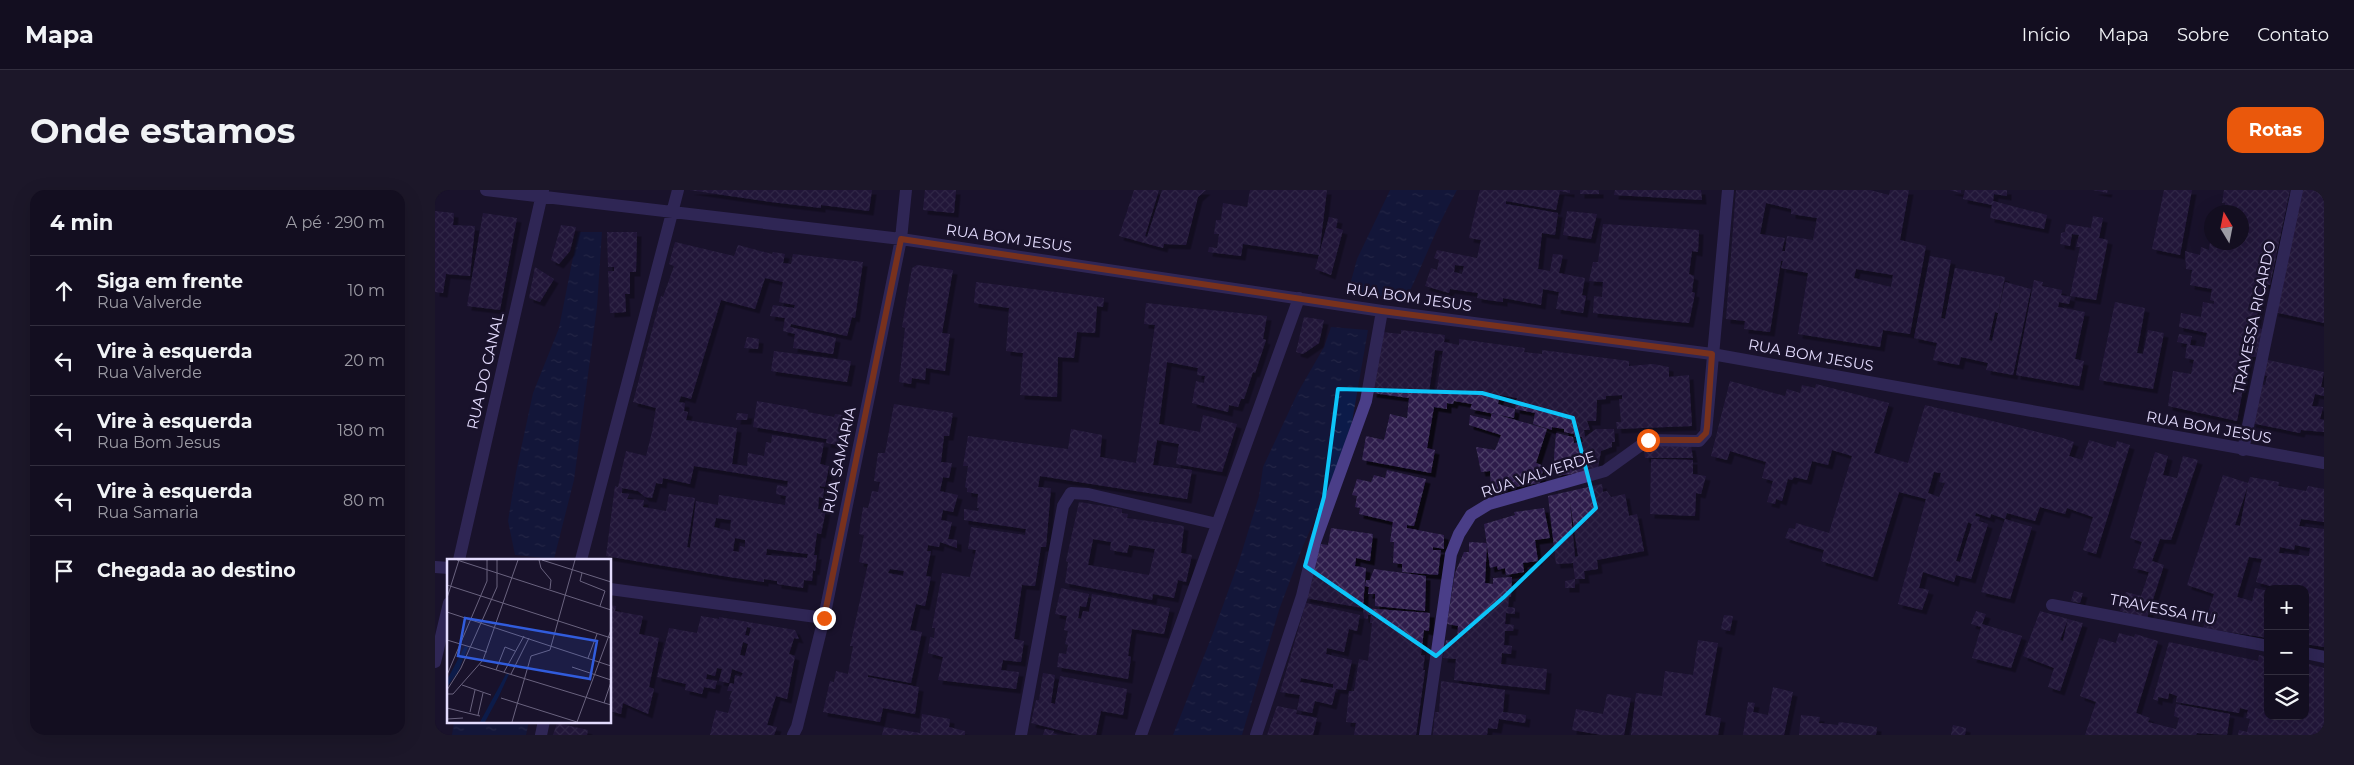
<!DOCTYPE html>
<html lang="pt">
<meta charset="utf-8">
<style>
:root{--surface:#130e20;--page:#1c1729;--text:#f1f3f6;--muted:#9d9ca5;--line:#322e3e;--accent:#ea580c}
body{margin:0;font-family:Montserrat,sans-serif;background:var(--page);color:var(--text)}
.controls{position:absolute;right:15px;bottom:15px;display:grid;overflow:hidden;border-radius:10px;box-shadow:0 5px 20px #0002}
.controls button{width:45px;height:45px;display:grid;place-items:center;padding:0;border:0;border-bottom:1px solid var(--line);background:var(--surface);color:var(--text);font:25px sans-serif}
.compass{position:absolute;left:1769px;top:15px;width:45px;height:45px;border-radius:50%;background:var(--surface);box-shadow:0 5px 20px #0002;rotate:350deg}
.stop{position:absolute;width:15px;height:15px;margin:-11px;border:4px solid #ea580c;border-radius:50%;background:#fff}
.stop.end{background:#ea580c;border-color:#fff;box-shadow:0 1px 5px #0008}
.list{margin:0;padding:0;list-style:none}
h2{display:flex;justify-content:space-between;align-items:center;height:65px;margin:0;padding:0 20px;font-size:21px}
h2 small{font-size:16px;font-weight:400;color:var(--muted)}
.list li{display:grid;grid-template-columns:32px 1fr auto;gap:15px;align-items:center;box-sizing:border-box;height:70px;padding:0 20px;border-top:1px solid var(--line)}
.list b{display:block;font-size:19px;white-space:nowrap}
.list p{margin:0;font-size:16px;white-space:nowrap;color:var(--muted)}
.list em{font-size:16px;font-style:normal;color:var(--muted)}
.icon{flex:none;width:28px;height:28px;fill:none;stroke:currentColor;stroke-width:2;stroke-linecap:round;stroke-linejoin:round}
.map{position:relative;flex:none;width:1889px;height:545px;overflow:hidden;border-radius:15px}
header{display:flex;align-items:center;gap:30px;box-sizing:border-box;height:70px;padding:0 25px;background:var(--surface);border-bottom:1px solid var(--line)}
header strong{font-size:24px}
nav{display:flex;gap:28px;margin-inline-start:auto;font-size:18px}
.intro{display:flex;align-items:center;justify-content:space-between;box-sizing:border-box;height:120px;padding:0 30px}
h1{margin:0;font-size:35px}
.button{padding:12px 22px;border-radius:15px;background:var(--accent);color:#fff;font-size:18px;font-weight:700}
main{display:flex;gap:30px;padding:0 30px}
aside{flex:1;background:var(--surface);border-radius:15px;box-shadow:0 5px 20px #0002}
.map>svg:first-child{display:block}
.water{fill:url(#water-ripples)}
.building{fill:url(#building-cross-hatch);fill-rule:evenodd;filter:url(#shadow)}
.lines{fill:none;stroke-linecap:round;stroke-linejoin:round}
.service{stroke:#4a3e88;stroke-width:12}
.minor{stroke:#4a3e88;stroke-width:12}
.route{stroke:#ea580c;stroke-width:6}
.marked{fill:none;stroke:#0dc5f9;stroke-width:4;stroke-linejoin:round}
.labels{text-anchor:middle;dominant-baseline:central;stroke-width:5;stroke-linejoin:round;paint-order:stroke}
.street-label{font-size:15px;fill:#e4dcfe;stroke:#19122b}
.inset-road{fill:none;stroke:#6a637f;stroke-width:1}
.view{fill:#315cdc;fill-opacity:0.15;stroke:#315cdc;stroke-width:2.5}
.inset-edge{fill:none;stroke:#e4dcfe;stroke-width:2.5}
</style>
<header>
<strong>Mapa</strong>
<nav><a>Início</a><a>Mapa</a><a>Sobre</a><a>Contato</a></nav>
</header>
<div class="intro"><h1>Onde estamos</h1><a class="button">Rotas</a></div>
<main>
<aside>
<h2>4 min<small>A pé · 290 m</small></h2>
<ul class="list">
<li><svg class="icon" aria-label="ahead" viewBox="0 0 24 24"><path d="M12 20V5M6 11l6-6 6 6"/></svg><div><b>Siga em frente</b><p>Rua Valverde</p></div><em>10 m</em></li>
<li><svg class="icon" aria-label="left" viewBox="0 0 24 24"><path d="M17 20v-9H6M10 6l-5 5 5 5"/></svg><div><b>Vire à esquerda</b><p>Rua Valverde</p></div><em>20 m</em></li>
<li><svg class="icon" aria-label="left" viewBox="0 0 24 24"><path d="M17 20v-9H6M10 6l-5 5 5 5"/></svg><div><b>Vire à esquerda</b><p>Rua Bom Jesus</p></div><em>180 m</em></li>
<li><svg class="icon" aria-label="left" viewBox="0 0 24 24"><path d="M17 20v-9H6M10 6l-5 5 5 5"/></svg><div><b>Vire à esquerda</b><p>Rua Samaria</p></div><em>80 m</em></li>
<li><svg class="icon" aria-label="arrive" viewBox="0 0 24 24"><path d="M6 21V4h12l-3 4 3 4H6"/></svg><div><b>Chegada ao destino</b></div></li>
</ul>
</aside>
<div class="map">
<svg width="1889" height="545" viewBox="0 0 1889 545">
<defs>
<pattern id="water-ripples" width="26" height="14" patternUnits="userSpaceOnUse" patternTransform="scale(1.25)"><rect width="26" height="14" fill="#0c1b49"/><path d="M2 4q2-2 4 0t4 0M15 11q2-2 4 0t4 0" fill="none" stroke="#2f3c64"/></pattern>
<pattern id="building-cross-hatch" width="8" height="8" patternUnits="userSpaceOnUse" patternTransform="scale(1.25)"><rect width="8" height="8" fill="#2d1e4b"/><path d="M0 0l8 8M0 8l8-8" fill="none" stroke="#4b3e66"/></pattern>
<filter id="shadow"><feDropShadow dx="4.5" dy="4.5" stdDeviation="0" flood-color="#0009"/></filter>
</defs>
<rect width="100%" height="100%" fill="#19122b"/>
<!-- water -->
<path class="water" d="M955 0H1022C1002 35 989 73 971 109L913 102 922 69Z
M143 42H167L162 117 139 290 119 369 80 365 73 331 81 282 98 203 124 138Z
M896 137 933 140 917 232 897 291 868 356 844 420 807 545H738L778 443 804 371 824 306 828 277 863 202 889 157Z
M19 531H94L91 545H17Z"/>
<!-- building -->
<path class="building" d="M254 0H437L434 21 386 15V18L336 12Z
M490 0H521L519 23 488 20Z
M699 0H724L710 46 712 47 727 0H771L763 7 751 55 729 54 728 58 684 46Z
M815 0H892L884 65 894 27 903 29 901 38 908 40 896 85 880 79 884 65 808 54 806 66 773 62 774 57 782 58 784 44H779L781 30H786L788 13 812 17Z
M1045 0H1135V3L1125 1 1121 20 1071 11V14L1123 23 1120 45 1107 43 1103 79 1115 81 1118 64 1128 65 1124 83 1150 88 1147 105 1151 106 1148 123 1121 119 1124 102 1108 99 1106 115 1068 108V112L1052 110 1042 108 1043 103 1015 99 1014 103 990 96 996 78 1002 80 1004 70 999 68 1002 60 1042 68 1046 50 1034 48ZM1020 75 1029 76 1027 84 1019 82Z
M1145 0H1164V4H1145Z
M1180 0H1266L1267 10 1179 5Z
M1301 0H1435L1454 5 1455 0H1474L1465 50 1491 56 1475 144 1448 140 1445 157 1363 144 1373 83 1346 78 1348 71H1346L1335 142 1309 139 1310 131 1291 129ZM1331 13 1356 19V24L1382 28 1378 50 1352 46 1350 61H1347L1350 48 1325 44ZM1421 79 1458 85 1456 97 1419 88Z
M1514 0H1526V3Z
M1530 0H1572V6L1559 4 1558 11 1612 25 1609 39 1555 28 1557 15 1528 9Z
M1658 0H1673L1672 3Z
M1729 0H1757L1745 65 1717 59Z
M1789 0H1855L1835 95 1828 94 1820 137 1827 139 1821 167 1814 166 1802 231 1733 216 1738 181 1756 184 1759 170 1750 168 1752 154 1742 152 1744 144 1757 146 1755 155 1769 157 1772 143 1744 137 1746 123 1766 127 1768 112 1779 114V111L1775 110 1777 99 1755 95 1757 80 1751 79 1750 61 1765 65 1766 57 1774 60 1775 52H1806V22H1789L1790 13H1787Z
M1866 0H1889V133L1839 122Z
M0 21 19 23 18 35 40 36 35 86 11 84 8 103 0 102Z
M1132 21 1162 24 1156 49 1128 45Z
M48 23 82 28 65 120 32 116Z
M1658 26 1668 28 1664 48 1673 50 1661 110 1635 106 1645 57H1641L1644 45 1637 44 1635 56 1625 54 1626 43 1630 42 1631 34 1656 38Z
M1770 33 1776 34V39L1769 38Z
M1168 34 1264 40 1263 62 1257 61 1254 84 1259 86 1257 102 1260 103 1254 133 1158 123 1159 106 1167 107 1168 92 1154 91 1158 72H1163Z
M126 35 141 37 135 61 124 74 116 70Z
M172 42H202L201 82H195V104H190L191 122 175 123 173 81H179V77H173Z
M240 52 299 66 303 55 337 64 338 62 350 64 348 73 356 74 358 64 428 72 420 128 417 127 412 146 356 134 355 137 401 148 398 164 358 158 360 144 348 141 350 128 335 126 338 115 359 118 360 115 344 112 348 92 330 88 320 119 286 110 256 209 246 206 244 212 250 213 249 221 253 222 251 230 302 238 297 274 312 276 313 263 329 266 331 252 336 253 337 245 389 253 385 274 394 276 390 297 385 296V298L389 299 388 308 384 307 383 319 391 320 386 344 382 343 379 365H382L380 381 378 380 377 391 369 390 368 398 342 394V391L329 389V392L294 387 171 366 180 296 183 297 191 261 211 266 217 242 221 218 198 212 226 106 228 107 239 76 234 74ZM259 276 353 291 352 297 342 295 341 304 351 306 350 315 284 305 283 315 261 311 255 358 252 357 260 308 234 304 231 321 208 317 209 310 192 309 194 304 187 303V298L203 301 210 307 217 308 221 293 227 294 228 288 255 294ZM281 328 296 330 295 341 279 337ZM300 348 310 350V357L305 356 304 362 298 361ZM332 359 373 364 372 368 331 365Z
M1495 66 1516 70 1506 128 1510 129 1520 78 1570 87 1563 123 1560 122 1554 150 1557 151 1570 92 1596 99 1578 185 1551 180 1553 173 1526 167 1524 175 1498 170 1502 153 1479 148Z
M482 75 518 80 507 143 515 144 510 181 491 178 490 190 477 188 476 194 464 192 470 138 467 137 477 78Z
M100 77 119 89 105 112 94 108Z
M1599 90 1608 92 1607 96 1627 100 1626 105 1636 107 1634 114 1624 112 1623 117 1650 122 1640 169 1649 171 1644 196 1581 185Z
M541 92 669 108 668 117 662 116 660 143 642 142 639 168 623 167 622 207 585 205 588 163 571 161 574 118 539 113Z
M1680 112 1710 118 1702 163 1708 164 1713 140 1729 143 1718 199 1664 190Z
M711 113 832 126 828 149 831 150 820 183 818 182 809 209H806L803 217 794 215 793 222 757 213 761 191 769 193 770 186 762 185 763 178 732 172 724 234 765 242 768 225 802 234 787 282 741 274 744 254 722 250 718 275 757 280 752 309 605 286 603 297 616 298 611 357H606L600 396 587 395 579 449 589 451 586 472 568 470 566 480 584 482 581 499 503 490 508 467 493 463 495 447 499 448 500 438H497L507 383 535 387 541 360 533 359 536 337 590 345 591 339 529 330V319L543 321 544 318H542L543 304 532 302V298L530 297 533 276H528L533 246 633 259 636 239 667 245 665 267 701 273 720 135 709 134Z
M869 127 889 130 884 153 868 164 861 162Z
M966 140 1010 145 1009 152 1024 155V149L1090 158 1089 162 1107 164V160L1194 171V176L1218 174 1234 177V187L1254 185 1257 236 1182 239 1181 232H1186L1184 209H1187V205L1171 206V209L1162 210 1161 231H1152L1155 240H1149L1150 247 1161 239H1179L1180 252H1177V257L1166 261 1163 277 1158 281 1121 286 1119 267 1121 243 1138 247 1139 253 1148 252 1147 247H1139V244L1129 242V239L1117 237V240L1098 234 1100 223 1080 219 1082 208 1065 205 1063 214 1080 219 1079 228 1035 219 1037 214 1019 211 1018 214 1012 213V219L999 217 992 258 1000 260 996 283 927 270 931 246 949 250 955 224 972 228 974 208 937 203 947 142 966 144ZM1000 160 1008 161 1001 203 994 202Z
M312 147 324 149 323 159 309 158Z
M339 161 416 171 412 192 336 181Z
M1828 169 1889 182 1886 197 1889 198V206L1880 204 1877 216 1888 217 1885 229 1889 230V242L1866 240 1865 243 1816 233 1822 194 1830 195 1832 186 1825 184Z
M1295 191 1350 206 1352 199 1365 203 1367 195 1380 198 1381 194 1454 213 1439 263 1473 273 1490 215 1628 248 1639 252 1634 266 1647 270 1654 250 1680 258 1682 251 1695 255 1661 364 1648 360 1658 327 1632 318 1630 324 1605 317 1600 331 1572 323 1570 329 1556 324 1555 328 1541 323 1540 326 1545 327 1544 331 1553 334 1536 389 1521 385 1519 392 1488 382 1484 398 1494 400 1487 420 1463 414 1491 309 1464 302 1438 387 1386 371 1389 360 1350 348 1354 338 1360 339 1361 333 1394 343 1417 266 1397 260 1393 275 1377 271 1372 290 1359 287 1357 290 1353 289 1347 311 1341 309 1340 314 1332 312 1338 291 1327 288 1331 272 1295 261 1292 270 1276 266ZM1499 282 1506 283 1504 292 1510 293 1504 307 1493 303ZM1533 332 1537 334 1525 372 1521 371Z
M322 211 373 220V222L399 227 400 224 408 225 403 255 391 253 392 249 318 237Z
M459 214 518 223 514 246H509L506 272 517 273 514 288 508 287 505 301 523 305 518 322 508 320 506 330 517 332 513 349 522 350V358L505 352 504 357 493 355 492 361H496L491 386 496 387 490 416 481 414 475 440 487 442 476 493 433 485V487L484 497 480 524 448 518 445 532 388 522 395 491 399 492 401 481 413 484 418 456H415L433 374 424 372 429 345 424 344 428 317 433 318 437 301 443 302 445 292 439 291 443 263H450ZM455 379 469 381 468 386 453 383Z
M302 223 313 224 312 230H301Z
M1057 223 1112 239 1101 273 1109 276 1105 293 1056 301 1055 281 1046 282 1041 257 1060 260 1066 245 1034 235 1035 225 1055 230Z
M1215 255 1256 256 1258 268H1210L1209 261H1216Z
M1720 262 1733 266 1728 285 1742 288 1748 266 1763 270 1736 350 1725 349 1717 371 1729 375 1712 428 1685 421 1691 402 1706 406 1714 382 1698 378 1707 352 1695 348Z
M1216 269 1258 270V284L1271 286 1266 304 1261 303 1260 326 1215 324Z
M952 280 991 289 979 336 972 335V338L1009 345V359L998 357V360H1006L1003 385 967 382V374L958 373 959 352H955L958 332 924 324 925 318 920 317 922 306 917 305 922 289 936 292 939 285 950 288Z
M1788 285 1813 293 1815 287 1844 292 1843 296 1871 301 1873 296 1889 299V332L1866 329 1864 336 1889 339V457L1870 454V399H1846L1821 392 1827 369 1814 367 1802 407 1817 411 1820 398 1833 401V448L1768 438 1779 404 1752 395ZM1813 295 1805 336 1800 335ZM1860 355 1875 358 1874 366 1844 363 1845 357 1859 360Z
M1167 294 1168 302 1172 301 1176 307 1190 304 1194 326 1202 324 1209 361 1162 370 1163 379 1149 381 1150 389H1140L1138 373 1121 374 1113 306ZM1135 312 1143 366 1140 367Z
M644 312 687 319V323L693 324 692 328 749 336 746 363 757 365 751 392 743 390 739 408 718 404 717 410 630 393 633 372 631 371ZM658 349 676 352 675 360 692 363 694 355 720 359 714 385 653 375Z
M1109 318 1115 348 1100 350 1103 371 1088 373 1089 382 1071 385 1070 378 1063 380 1062 376 1055 378 1049 334 1080 325 1079 322Z
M1570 329 1597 337 1575 409 1546 402Z
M896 338 938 344 935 371 921 368 920 376 931 378 928 418 870 408 886 354 893 355Z
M1034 352 1052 353 1050 393 1058 394V388L1077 387 1076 407H1074L1073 417 1080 418V424L1071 423 1070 434 1079 435 1078 441H1070L1069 455 1077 456 1076 464 1067 463 1066 474 1112 479 1110 500 1019 490 1021 469 1008 468 1011 450 1022 451 1023 436 1012 434 1020 383 1029 362H1034Z
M939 379 991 386 990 421 940 416V404H933L934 397 930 396 931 390H935Z
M1140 389V398H1130V391Z
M626 398 654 404 651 417 645 416 643 428 646 429 648 421 654 422 657 404 735 418 729 444 697 439 693 466 696 467 693 489 622 477 624 463 631 464 633 455 630 454 633 441 629 440 632 426 620 424Z
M1639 401 1648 403 1645 413 1636 411Z
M871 413 925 425 922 441 914 439 909 462 892 458 891 464 917 470 911 500 901 499 897 515 880 511 877 523 862 520 861 524 882 528 878 545H832L842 516 862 520 865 505 845 502ZM866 488 898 494V498L865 492Z
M175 415 181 416 180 421 208 426 204 444 224 448 214 497 219 499 213 524 188 513 186 524 175 521Z
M928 418 995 423 994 441 989 440 986 465H990L988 480H990L981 545H919L921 533 911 532 914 501H919L924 469 933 471 937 433H935L936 425H933V429L929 428Z
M1541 421 1551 424 1547 434 1587 446 1576 478 1537 468 1546 437 1536 434Z
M1605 421 1633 429 1625 450 1628 451 1633 429 1648 433 1625 501 1613 497 1619 478 1588 466Z
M1289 425 1298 426 1295 441 1286 439Z
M266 426 284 429V427L360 440 364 449 359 448 354 464 360 466 352 509 341 506 332 535 342 537 339 545H275L281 520 293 523 297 510 294 509 297 501H292L295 493 299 494 300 485 306 487 308 483 297 479 294 493 284 491 287 479 282 478 280 486 272 484 271 489 282 491 280 499 269 497 267 504 250 500 251 494 222 487 234 438 262 443ZM312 437 316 438 314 446 310 445ZM308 452 313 454 310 466 305 465Z
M1684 443 1699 447 1700 444 1723 451 1701 523 1715 528 1713 532 1741 539 1744 528 1739 526 1741 514 1795 524 1792 545 1762 543 1761 545H1650L1661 512 1645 506 1664 448 1681 453Z
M1263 450 1283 453 1270 525 1286 528 1283 545H1196L1201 503 1227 506 1230 481 1258 485Z
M1734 452 1823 471 1824 465 1833 467V526H1870V473L1889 478V545H1803L1804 540 1812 542 1815 529 1811 528 1813 520 1805 518 1804 523 1747 513 1741 512 1742 506 1734 503 1733 509 1723 507V511L1718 509Z
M608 483 620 485 616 513 620 514 625 486 692 499 688 525 666 521 661 545H644L596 533 601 510H604Z
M1006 491 1070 500 1068 522 1091 525 1090 533 1064 529 1062 539 1053 538 1052 545H998L1000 522H1004Z
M1338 497 1358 502 1349 545H1308L1313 512 1320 513 1318 522 1333 525Z
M1172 504 1196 508 1189 545H1167L1137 540 1141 519 1168 524Z
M487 524 515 529 514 537 530 541V545H447L449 537 485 543Z
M1366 525 1385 527 1384 533 1403 535 1404 532 1442 537 1441 545H1364Z
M122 533 153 540 152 545H118Z
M1518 535 1531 538 1530 545H1516Z
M610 539 619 541 618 543 623 545H608Z"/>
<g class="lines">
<!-- service -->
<path class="service" d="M1808 260 1862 0
M1617 415 1833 456
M1870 463 1889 467"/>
<!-- minor -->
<path class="minor" d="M51 0 466 49 947 121 1277 164 1889 273
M24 370 108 0
M146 370 243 0
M0 377 14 378
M175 399 389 428
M0 472 14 413
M106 545 109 531
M358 545 362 537 389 428 466 49 471 0
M586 545 628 316 636 303 653 304 782 334
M706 545 864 108
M821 545 867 406 880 352 931 211 947 121
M990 545 1016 364 1024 344 1036 325 1054 314 1170 281 1213 250 1264 251 1271 243 1293 0"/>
</g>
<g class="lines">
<!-- route -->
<path class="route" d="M389 428 466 49 947 121 1277 164 1272 237 1271 243 1264 250H1213"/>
</g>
<!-- marked area -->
<path d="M0 0H1889V545H0ZM903 199 1047 203 1138 228 1161 318 1069 407 1001 466 870 376 889 307Z" fill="#19122b" fill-opacity=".55" fill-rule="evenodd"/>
<path class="marked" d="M903 199 1047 203 1138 228 1161 318 1069 407 1001 466 870 376 889 307Z"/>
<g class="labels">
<!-- street labels -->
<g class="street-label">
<text transform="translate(574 48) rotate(8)">RUA BOM JESUS</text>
<text transform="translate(974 107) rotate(8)">RUA BOM JESUS</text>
<text transform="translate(1819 127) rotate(-78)">TRAVESSA RICARDO</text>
<text transform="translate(1376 165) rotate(10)">RUA BOM JESUS</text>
<text transform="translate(50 181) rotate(-77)">RUA DO CANAL</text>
<text transform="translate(1774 237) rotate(10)">RUA BOM JESUS</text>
<text transform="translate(404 270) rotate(-78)">RUA SAMARIA</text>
<text transform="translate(1103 284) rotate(-18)">RUA VALVERDE</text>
<text transform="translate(1728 419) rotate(11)">TRAVESSA ITU</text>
</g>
</g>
<!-- overview -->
<g transform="translate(12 369)">
<rect width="164" height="164" fill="#19122b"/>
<path d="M18 87 21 88 11 113 0 128V121ZM59 115H62L52 137 38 163H33Z" fill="#0c1b49"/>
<path class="inset-road" d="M10 1 164 51M92 1 94 9 104 21 103 30M95 1 164 23M135 14 133 22 158 32 153 47M0 26 164 79M0 39 12 1M0 53 164 107M0 81 40 93M141 99 150 75M33 106 164 146M125 108 164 121M49 111 58 88 68 92M57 113 77 77M64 115 82 79M0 116 40 22V1M15 126 44 136M0 131 14 109 50 28V1M0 135H6L36 101 71 1M54 139 130 163M157 144 164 123M0 149 33 157M23 153 28 131M31 156 36 134M0 160 16 159M65 163 84 97 103 91 128 1M130 163 164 71"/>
<path class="view" d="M18 59 150 82 143 120 11 97Z"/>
<rect width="164" height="164" class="inset-edge"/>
</g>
</svg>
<div class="controls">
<button>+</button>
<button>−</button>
<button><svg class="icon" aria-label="layers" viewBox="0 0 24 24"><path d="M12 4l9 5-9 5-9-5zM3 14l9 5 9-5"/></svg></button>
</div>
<svg class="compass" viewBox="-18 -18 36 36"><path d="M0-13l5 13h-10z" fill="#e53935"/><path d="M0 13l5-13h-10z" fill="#9d9ca5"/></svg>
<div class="stop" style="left:1213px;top:250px"></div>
<div class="stop end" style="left:389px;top:428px"></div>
</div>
</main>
